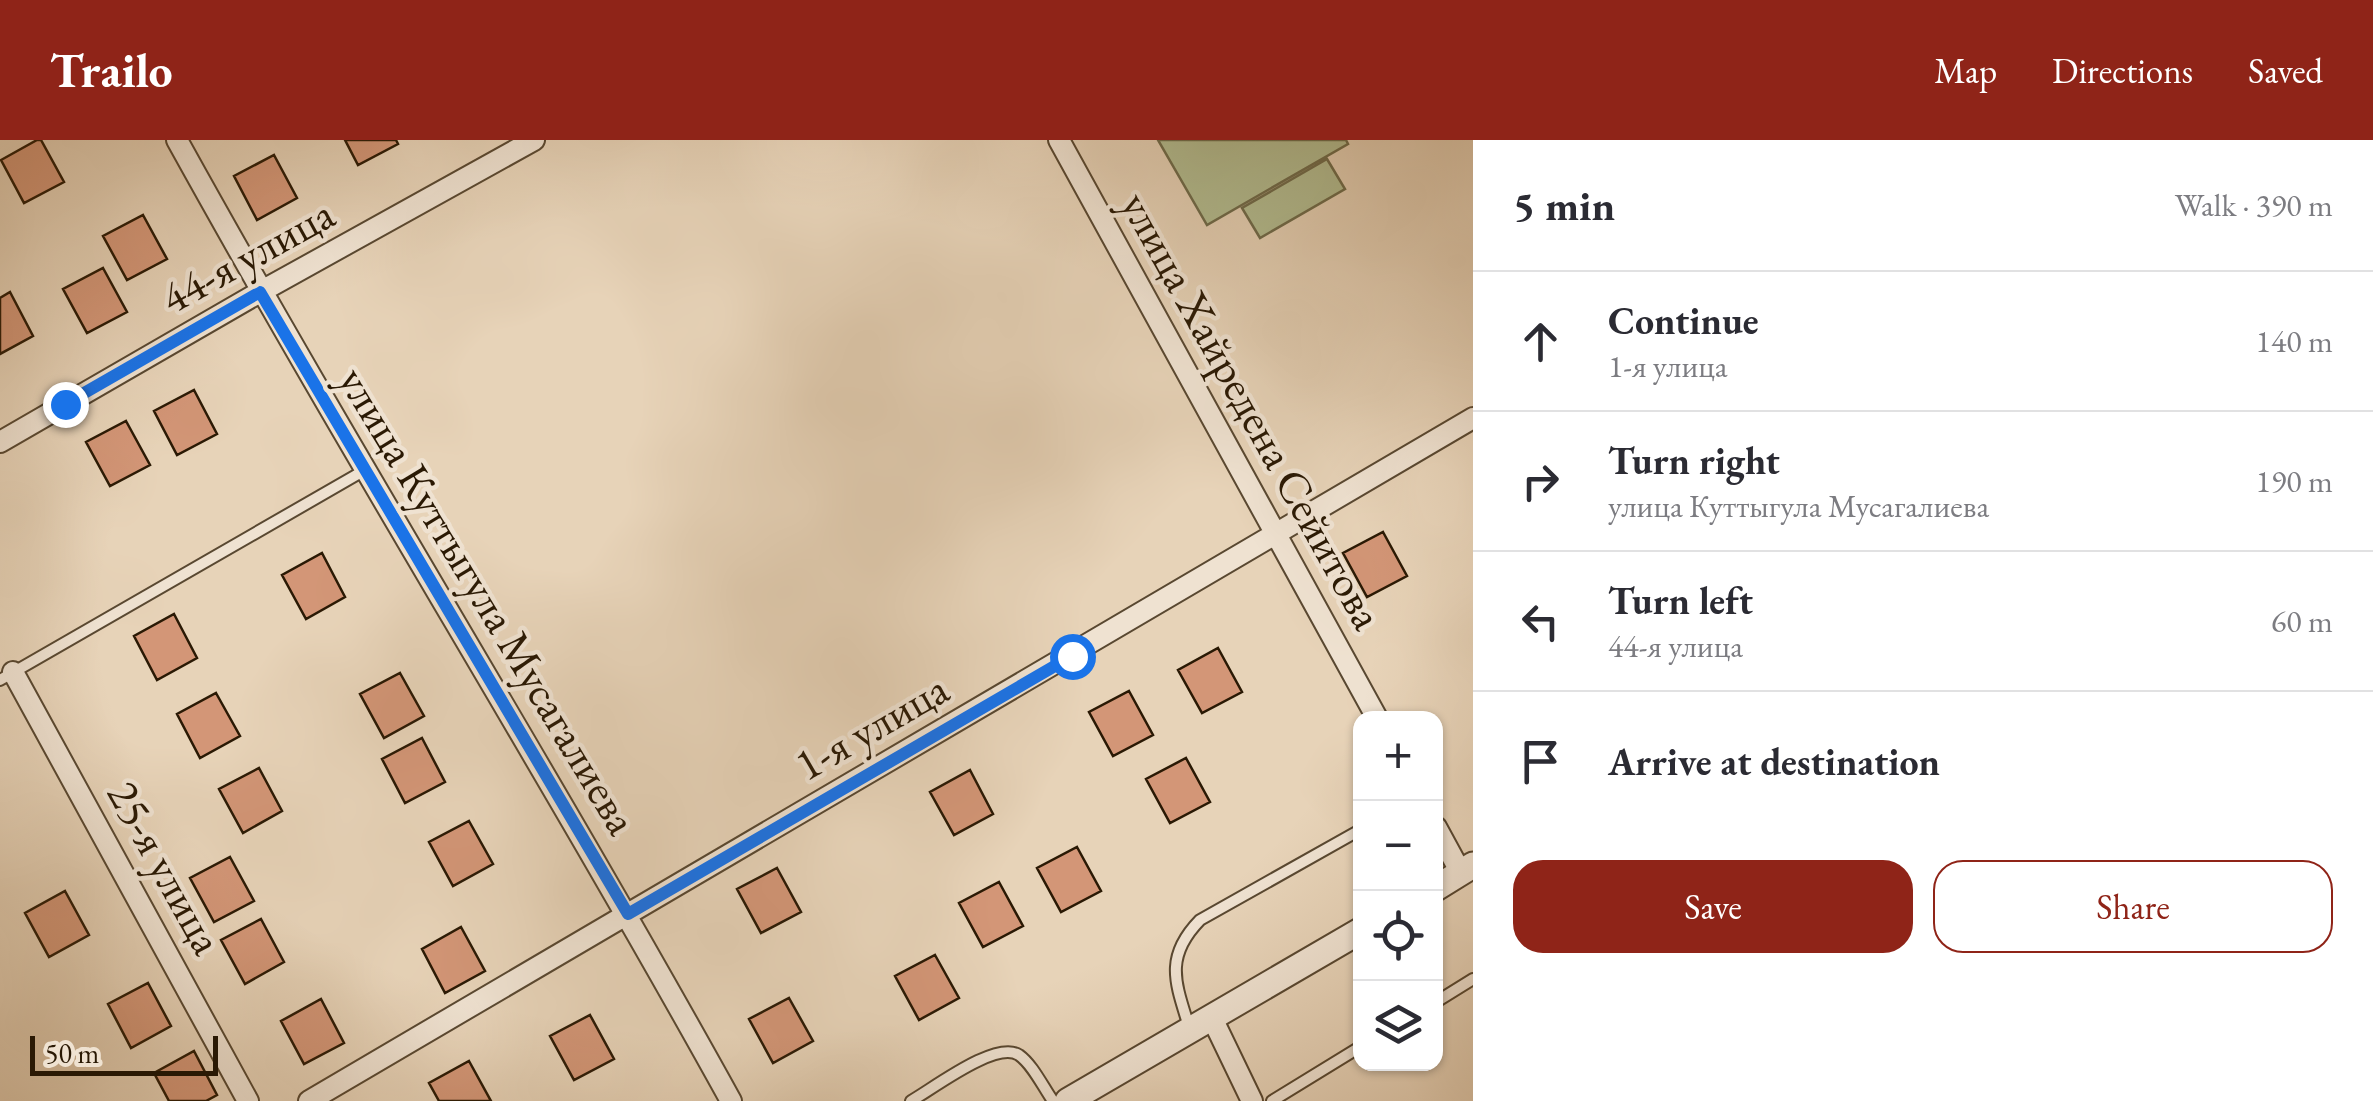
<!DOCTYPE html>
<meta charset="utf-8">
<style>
:root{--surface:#fff;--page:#f2f2f3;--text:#2b2b33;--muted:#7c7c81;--line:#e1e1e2;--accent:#8f2418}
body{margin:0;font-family:"EB Garamond",serif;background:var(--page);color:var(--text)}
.controls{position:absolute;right:30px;bottom:30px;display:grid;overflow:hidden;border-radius:20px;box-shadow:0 2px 8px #0004}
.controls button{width:90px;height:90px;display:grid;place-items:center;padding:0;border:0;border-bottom:2px solid var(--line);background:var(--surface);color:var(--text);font:50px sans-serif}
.scale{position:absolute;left:30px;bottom:25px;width:188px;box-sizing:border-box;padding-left:10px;border:5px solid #2a1904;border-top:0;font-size:28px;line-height:35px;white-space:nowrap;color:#2a1904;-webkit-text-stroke:8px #efe2d1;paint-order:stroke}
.stop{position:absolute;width:30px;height:30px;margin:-22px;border:8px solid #1a73e8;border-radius:50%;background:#fff}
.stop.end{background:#1a73e8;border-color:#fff;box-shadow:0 2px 10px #0008}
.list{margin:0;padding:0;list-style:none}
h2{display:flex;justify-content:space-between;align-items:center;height:130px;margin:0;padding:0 40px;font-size:42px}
h2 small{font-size:32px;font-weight:400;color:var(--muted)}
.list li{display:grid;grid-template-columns:65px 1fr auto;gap:30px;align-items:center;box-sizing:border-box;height:140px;padding:0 40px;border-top:2px solid var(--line)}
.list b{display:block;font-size:38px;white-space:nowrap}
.list p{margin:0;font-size:32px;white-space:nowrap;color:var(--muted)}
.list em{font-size:32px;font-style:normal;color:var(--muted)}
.actions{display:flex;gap:20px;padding:30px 40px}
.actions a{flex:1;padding:22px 0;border:2px solid var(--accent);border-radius:30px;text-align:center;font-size:35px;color:var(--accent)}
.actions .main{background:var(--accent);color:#fff}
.icon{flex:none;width:55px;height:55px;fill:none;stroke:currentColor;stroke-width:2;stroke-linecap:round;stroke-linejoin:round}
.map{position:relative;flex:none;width:1473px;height:961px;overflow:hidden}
header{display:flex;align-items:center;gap:60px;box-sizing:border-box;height:140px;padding:0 50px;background:var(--accent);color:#fff}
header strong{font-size:48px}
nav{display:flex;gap:55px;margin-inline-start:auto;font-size:35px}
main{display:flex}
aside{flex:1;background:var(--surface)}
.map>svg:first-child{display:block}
.green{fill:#b2bd92;stroke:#6e6b4b;stroke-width:2.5}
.building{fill:#d39677;stroke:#2a1904;stroke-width:2.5}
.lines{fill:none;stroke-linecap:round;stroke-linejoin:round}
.service-casing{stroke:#594831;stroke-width:14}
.minor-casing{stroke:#594831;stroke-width:24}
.tertiary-casing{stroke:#594831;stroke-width:29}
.service{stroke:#efe2d1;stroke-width:10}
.minor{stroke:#efe2d1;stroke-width:20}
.tertiary{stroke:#efe2d1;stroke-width:25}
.route{stroke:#1a73e8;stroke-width:12}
.labels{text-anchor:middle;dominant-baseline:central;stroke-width:9;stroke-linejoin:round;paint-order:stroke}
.street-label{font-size:45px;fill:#2a1904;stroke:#efe2d1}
</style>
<header>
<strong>Trailo</strong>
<nav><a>Map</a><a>Directions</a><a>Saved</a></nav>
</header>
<main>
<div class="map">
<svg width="1473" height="961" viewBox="0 0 1473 961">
<rect width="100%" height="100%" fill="#e7d3b8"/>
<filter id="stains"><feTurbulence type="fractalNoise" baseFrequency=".002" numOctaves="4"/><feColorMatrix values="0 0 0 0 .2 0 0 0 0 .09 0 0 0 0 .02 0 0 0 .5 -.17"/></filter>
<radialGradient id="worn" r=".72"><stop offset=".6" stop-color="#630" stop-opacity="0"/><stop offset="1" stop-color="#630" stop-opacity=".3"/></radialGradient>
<!-- green -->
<path class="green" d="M1158 0H1346L1348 4 1207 85Z
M1327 19 1345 49 1260 98 1242 68Z"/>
<!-- building -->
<path class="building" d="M37 0H41L64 42 24 63 1 20Z
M345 0H396L398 4 358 25Z
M274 15 297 58 257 80 234 36Z
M143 75 167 119 127 140 103 96Z
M103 128 127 172 87 193 63 149Z
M10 152 33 196 0 214V158Z
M194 250 217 294 177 315 154 271Z
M126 281 150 325 110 346 86 302Z
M1383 392 1407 436 1367 457 1343 413Z
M322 413 345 457 306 479 282 435Z
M174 474 197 518 157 540 134 496Z
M1218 508 1242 552 1202 573 1178 530Z
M400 533 424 576 384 598 360 554Z
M1129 551 1153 595 1113 616 1089 572Z
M216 553 240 596 200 618 177 574Z
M422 598 445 642 405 663 382 619Z
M1186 618 1210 662 1170 683 1146 639Z
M259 628 282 671 243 693 219 649Z
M970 630 993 674 954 695 930 652Z
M469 681 493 724 453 746 429 702Z
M1077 707 1101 751 1061 772 1037 728Z
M230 717 254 761 214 782 190 738Z
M777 728 801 772 761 793 737 749Z
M999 742 1023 786 983 807 959 763Z
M65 751 89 795 49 817 25 773Z
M261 779 284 822 245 844 221 800Z
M461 787 485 831 445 853 422 809Z
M935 815 959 858 919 880 895 836Z
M148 843 171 886 131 908 108 864Z
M789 858 813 901 773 923 749 879Z
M321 859 344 903 304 924 281 881Z
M590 875 614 919 574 940 550 896Z
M194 911 217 955 206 961H169L154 933Z
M469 921 491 961H439L429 943Z"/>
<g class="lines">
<!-- service casing -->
<g class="service-casing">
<path id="service" d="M0 540 365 330
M1436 862 1473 839
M1190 890C1176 844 1163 818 1200 780L1360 690
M911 961C934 948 996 900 1019 915 1033 925 1043 947 1053 961
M1272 961 1360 907"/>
</g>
<!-- minor casing -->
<g class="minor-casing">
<path id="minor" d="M177 0C356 324 552 637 731 961
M1059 0 1377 578
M0 302 260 152 534 0
M13 532 248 961
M1436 687 1461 733
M1212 878 1252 961
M309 961 1473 278"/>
</g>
<!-- tertiary casing -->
<g class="tertiary-casing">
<path id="tertiary" d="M1436 748 1473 725
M1068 961 1360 791"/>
</g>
<!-- service -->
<use href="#service" class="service"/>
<!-- minor -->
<use href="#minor" class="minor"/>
<!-- tertiary -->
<use href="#tertiary" class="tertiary"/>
</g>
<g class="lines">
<!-- route -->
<path class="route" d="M65 264 260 152 628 774 1072 516"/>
</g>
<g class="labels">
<!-- street labels -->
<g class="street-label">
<text transform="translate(247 115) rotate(-29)">44-я улица</text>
<text transform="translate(1253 270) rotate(61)">улица Хайредена Сейитова</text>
<text transform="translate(489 460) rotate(59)">улица Куттыгула Мусагалиева</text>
<text transform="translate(871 586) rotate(-30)">1-я улица</text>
<text transform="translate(166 727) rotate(61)">25-я улица</text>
</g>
</g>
<rect width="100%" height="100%" filter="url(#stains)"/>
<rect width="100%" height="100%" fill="url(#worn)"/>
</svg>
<div class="controls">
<button>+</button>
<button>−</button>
<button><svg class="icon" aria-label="locate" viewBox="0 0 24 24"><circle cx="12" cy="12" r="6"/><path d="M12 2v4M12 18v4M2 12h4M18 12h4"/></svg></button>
<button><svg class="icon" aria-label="layers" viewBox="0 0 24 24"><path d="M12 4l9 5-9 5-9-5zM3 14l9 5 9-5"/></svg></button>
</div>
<div class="scale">50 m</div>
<div class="stop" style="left:1072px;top:516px"></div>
<div class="stop end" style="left:65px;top:264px"></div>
</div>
<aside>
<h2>5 min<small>Walk · 390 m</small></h2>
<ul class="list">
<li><svg class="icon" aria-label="ahead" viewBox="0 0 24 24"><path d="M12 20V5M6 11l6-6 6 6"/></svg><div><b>Continue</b><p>1-я улица</p></div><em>140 m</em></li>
<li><svg class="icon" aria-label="right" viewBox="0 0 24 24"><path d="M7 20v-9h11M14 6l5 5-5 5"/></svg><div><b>Turn right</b><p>улица Куттыгула Мусагалиева</p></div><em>190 m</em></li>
<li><svg class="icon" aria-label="left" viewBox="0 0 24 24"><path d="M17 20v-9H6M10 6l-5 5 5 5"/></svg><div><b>Turn left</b><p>44-я улица</p></div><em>60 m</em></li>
<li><svg class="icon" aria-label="arrive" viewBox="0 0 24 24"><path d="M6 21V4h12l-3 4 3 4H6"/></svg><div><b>Arrive at destination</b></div></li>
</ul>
<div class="actions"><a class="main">Save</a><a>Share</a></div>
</aside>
</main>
